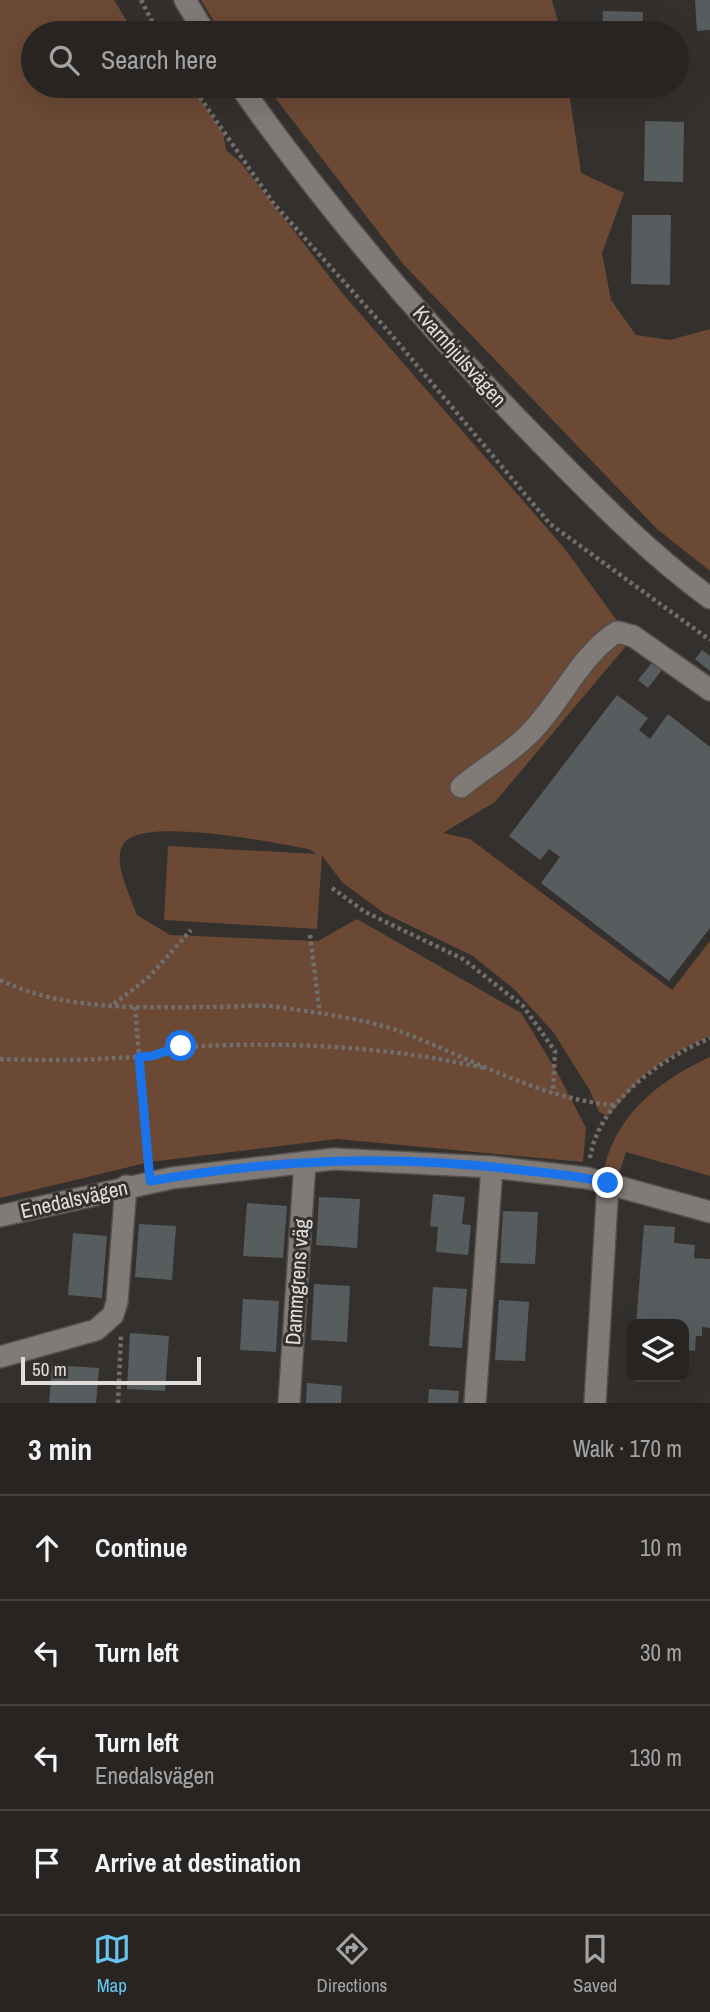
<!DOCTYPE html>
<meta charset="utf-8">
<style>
:root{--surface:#272422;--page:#2f2c2a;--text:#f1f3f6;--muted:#a4a4a5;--line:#434140;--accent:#66c4ef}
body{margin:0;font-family:"Archivo Narrow",sans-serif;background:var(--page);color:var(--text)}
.controls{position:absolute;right:21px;bottom:21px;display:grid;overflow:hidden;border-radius:14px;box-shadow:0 7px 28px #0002}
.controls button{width:63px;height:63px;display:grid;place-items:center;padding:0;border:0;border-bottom:2px solid var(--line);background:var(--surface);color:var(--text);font:35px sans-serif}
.scale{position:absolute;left:21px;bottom:18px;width:180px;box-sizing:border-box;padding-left:7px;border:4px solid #e0dddb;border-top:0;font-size:19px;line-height:24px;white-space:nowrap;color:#e0dddb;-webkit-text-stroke:5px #34302d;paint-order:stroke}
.stop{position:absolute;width:21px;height:21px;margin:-16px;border:5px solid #1a73e8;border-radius:50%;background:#fff}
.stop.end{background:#1a73e8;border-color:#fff;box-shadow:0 2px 7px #0008}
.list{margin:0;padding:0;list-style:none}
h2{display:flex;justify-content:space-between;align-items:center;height:91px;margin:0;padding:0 28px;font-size:30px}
h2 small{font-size:23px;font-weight:400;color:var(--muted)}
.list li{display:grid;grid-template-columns:46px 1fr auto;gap:21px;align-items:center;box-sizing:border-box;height:105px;padding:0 28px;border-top:2px solid var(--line)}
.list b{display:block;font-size:26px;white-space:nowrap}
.list p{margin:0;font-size:23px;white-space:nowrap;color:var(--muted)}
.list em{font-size:23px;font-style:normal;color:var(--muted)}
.icon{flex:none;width:38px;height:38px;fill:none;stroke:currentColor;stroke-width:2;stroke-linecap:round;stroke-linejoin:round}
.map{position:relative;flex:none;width:710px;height:1403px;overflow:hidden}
.search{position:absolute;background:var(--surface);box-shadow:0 7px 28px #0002;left:21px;right:21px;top:21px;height:77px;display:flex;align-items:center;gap:18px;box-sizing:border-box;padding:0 24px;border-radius:38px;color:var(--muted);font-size:26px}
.sheet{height:511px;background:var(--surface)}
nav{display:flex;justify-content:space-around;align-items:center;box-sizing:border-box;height:98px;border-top:2px solid var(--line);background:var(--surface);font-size:19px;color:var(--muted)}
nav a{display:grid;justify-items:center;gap:4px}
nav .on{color:var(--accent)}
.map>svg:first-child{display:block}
.green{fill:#6b4935}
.building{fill:#575d5f}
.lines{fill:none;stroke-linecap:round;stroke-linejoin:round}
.minor-casing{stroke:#534f4c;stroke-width:24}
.path{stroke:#716e6b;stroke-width:4.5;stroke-dasharray:3.5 3.5;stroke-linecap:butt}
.minor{stroke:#817b78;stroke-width:21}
.route{stroke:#1a73e8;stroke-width:9}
.labels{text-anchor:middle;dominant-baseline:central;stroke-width:6;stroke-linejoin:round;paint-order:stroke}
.street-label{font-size:21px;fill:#e0dddb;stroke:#34302d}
</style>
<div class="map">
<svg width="710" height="1403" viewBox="0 0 710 1403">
<rect width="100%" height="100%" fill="#34302d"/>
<!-- green -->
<path class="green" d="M0 0H114L134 33H33V86H191L223 133 226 150 241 163 343 294 565 549 631 640 495 802 443 833 470 839 672 990 710 941V1036L679 1051 643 1076 608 1116 599 1112 590 1091 554 1033 515 990 473 956 384 913 343 883 322 856 317 929 164 920 168 846 317 854 308 849C276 843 144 816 124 843 111 861 131 897 137 915L170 935 318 941 357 919 521 1013 556 1070 586 1128 583 1162 337 1139 150 1162 0 1198Z
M201 0H552L561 33H221Z
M266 86H568L581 173 624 193 602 253 611 300 636 335 670 340 710 329V571L657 529 404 265Z
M710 1057V1176L626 1152 620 1171 604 1169C617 1113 660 1080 710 1057Z"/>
<!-- building -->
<path class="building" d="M695 0H710V30L697 31Z
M603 11 643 12 642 33H602Z
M645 121 684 122 683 182 644 181Z
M632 215H671L670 285 631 284Z
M702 650 710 656V671L695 659Z
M655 659 665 666 648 688 638 680Z
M617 695 648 718 639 730 650 739 668 714 710 747V928L669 981 541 883 560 857 549 849 540 860 509 836Z
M433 1194 465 1197 462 1224 471 1225 468 1255 436 1252 438 1227 430 1226Z
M319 1197 360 1199 357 1248 316 1245Z
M247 1203 287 1206 283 1258 243 1256Z
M503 1211 538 1212 535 1264 500 1263Z
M139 1224 176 1226 172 1280 135 1277Z
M644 1225 675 1227 674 1243 695 1245 694 1258 710 1259V1328L702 1327V1336H696L695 1351 684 1350V1324H636Z
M73 1233 107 1236 102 1298 68 1295Z
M314 1284 350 1286 347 1342 311 1340Z
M433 1287 467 1289 462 1348 429 1346Z
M243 1299 279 1301 276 1352 240 1350Z
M499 1300 529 1302 525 1361 495 1360Z
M130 1333 169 1336 165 1391 127 1389Z
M52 1365 99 1368 96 1403H49Z
M307 1383 342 1386 341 1403H306Z
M429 1389 459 1391 458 1403H428Z"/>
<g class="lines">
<!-- minor casing -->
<g class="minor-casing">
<path id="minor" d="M185 0 205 33
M240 86C332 216 436 337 549 451 600 503 651 555 710 598
M461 787C481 770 506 756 525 738 558 708 580 654 617 632L633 636 710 690
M0 1216 172 1178 334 1159 492 1167 587 1178 710 1212
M0 1357 96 1330 113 1315 117 1302 126 1186
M289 1403 305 1162
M475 1403 492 1167
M595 1403 608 1183"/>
</g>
<!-- path -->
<path class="path" d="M141 0 158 33
M192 86 274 204 389 332 550 524 710 640
M332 888 365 912 463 959 523 1006 555 1051 553 1093
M310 935 320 1015
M0 980C66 1012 144 1007 215 1007 235 1007 258 1004 278 1007 313 1012 366 1019 399 1031 469 1057 539 1099 614 1105
M114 1004 149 977 191 930
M135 1007 148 1163
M0 1059C51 1061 97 1060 148 1056 161 1055 172 1047 184 1047 285 1041 386 1046 484 1068
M590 1158C599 1101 661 1059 710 1038
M118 1403 121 1335"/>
<!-- minor -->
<use href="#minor" class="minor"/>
</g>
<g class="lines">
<!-- route -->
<path class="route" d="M181 1046 152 1056 139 1057 150 1181C275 1159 386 1155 512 1169 544 1173 577 1175 608 1183"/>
</g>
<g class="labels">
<!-- street labels -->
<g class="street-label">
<text transform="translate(460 356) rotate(48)">Kvarnhjulsvägen</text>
<text transform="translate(74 1199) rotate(-13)">Enedalsvägen</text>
<text transform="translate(297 1282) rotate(-86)">Dammgrens väg</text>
</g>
</g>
</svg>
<div class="controls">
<button><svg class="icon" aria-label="layers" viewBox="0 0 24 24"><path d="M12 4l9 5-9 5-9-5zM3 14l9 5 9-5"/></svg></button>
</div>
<div class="scale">50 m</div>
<div class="stop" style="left:181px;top:1046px"></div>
<div class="stop end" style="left:608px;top:1183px"></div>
<div class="search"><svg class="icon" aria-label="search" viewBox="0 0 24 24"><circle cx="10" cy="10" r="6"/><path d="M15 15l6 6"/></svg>Search here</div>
</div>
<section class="sheet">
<h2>3 min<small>Walk · 170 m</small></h2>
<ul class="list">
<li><svg class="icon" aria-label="ahead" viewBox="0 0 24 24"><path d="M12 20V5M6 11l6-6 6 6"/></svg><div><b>Continue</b></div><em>10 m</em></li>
<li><svg class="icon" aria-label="left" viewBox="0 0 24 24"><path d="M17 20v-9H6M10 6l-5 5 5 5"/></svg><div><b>Turn left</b></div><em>30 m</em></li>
<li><svg class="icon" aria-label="left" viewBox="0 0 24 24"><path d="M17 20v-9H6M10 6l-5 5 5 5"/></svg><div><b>Turn left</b><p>Enedalsvägen</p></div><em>130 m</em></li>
<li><svg class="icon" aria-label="arrive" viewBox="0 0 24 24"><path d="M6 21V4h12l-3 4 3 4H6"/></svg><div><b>Arrive at destination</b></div></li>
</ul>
</section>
<nav>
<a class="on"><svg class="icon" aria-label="map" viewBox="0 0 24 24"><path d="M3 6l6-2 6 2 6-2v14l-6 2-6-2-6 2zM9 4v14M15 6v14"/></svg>Map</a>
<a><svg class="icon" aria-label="directions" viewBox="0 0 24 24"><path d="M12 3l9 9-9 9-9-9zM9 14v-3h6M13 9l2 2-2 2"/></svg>Directions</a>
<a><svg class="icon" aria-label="saved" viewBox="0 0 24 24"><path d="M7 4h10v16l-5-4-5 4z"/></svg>Saved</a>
</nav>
